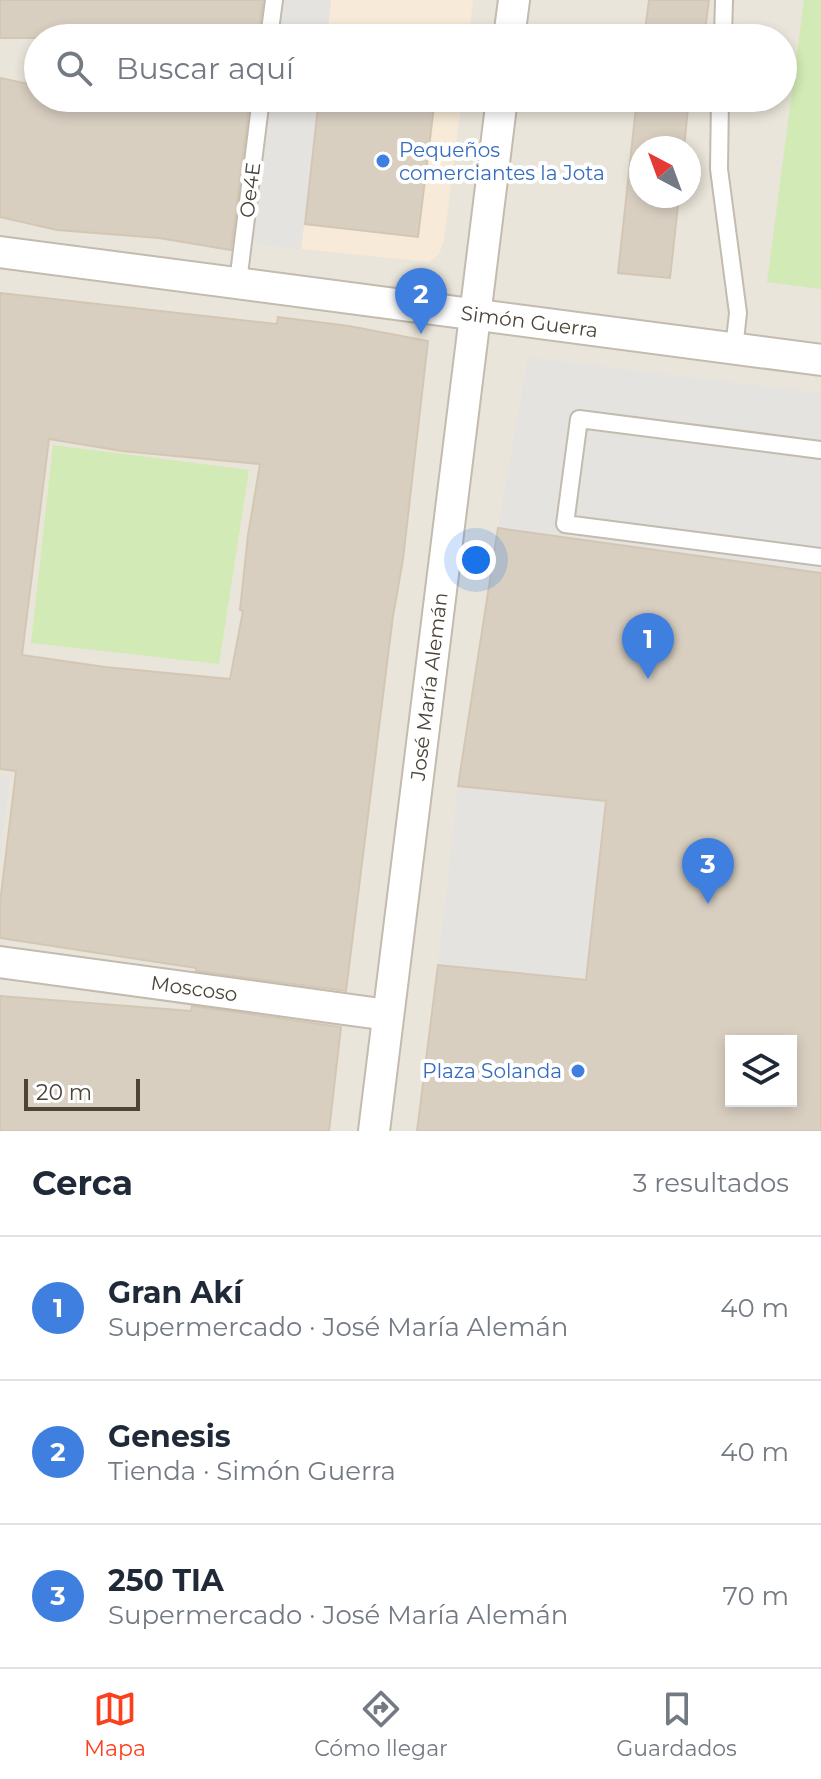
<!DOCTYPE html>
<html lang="es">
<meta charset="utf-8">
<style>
:root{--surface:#fff;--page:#f6f6f7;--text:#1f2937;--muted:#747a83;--line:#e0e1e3;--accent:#fc3f1d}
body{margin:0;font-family:Montserrat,sans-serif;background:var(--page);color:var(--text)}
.controls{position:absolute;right:24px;bottom:24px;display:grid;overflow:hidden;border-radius:0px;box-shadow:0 4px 12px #0003}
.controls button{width:72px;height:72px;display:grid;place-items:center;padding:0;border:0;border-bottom:2px solid var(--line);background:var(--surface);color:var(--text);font:40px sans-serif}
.compass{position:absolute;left:629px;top:136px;width:72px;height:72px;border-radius:50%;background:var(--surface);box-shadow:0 4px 12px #0003;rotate:319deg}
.scale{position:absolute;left:24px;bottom:20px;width:116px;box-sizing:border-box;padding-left:8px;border:4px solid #4b4439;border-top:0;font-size:22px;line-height:28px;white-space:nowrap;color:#4b4439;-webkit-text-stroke:6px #fff;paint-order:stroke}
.you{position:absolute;left:476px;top:560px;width:28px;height:28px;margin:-20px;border:6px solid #fff;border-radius:50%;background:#1a73e8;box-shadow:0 0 0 12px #1a73e833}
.badge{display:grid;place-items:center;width:52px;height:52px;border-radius:50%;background:var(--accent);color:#fff;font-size:26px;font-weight:700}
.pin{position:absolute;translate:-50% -66px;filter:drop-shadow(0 2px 4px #0008)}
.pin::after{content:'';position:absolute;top:42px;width:28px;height:24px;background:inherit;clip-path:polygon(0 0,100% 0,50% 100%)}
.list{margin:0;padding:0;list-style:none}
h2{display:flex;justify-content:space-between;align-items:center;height:104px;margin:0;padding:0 32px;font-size:34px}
h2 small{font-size:26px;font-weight:400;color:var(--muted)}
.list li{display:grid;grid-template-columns:52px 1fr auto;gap:24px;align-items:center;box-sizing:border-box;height:144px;padding:0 32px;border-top:2px solid var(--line)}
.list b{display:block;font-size:30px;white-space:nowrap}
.list p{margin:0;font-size:26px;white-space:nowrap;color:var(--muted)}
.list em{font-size:26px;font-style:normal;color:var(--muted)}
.icon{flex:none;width:44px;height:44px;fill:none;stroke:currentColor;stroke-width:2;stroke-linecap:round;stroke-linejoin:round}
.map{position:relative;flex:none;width:821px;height:1131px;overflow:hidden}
.search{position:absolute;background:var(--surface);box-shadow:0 4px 12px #0003;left:24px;right:24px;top:24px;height:88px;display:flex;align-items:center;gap:20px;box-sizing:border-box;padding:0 28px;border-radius:44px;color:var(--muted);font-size:30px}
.sheet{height:536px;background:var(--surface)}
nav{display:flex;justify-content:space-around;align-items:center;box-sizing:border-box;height:112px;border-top:2px solid var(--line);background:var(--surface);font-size:22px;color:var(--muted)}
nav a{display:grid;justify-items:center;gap:4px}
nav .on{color:var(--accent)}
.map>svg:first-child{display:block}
.residential{fill:#eae5da;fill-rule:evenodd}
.commercial{fill:#f7ead8}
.green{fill:#d2eab5}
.parking{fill:#e5e3e0}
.building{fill:#d8cfc1;stroke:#d3c7b4;stroke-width:2;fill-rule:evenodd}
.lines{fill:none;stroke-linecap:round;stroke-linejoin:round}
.lane-casing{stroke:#c2bbae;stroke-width:20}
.street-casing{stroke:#c2bbae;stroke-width:34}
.lane{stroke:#fff;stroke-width:16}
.street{stroke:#fff;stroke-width:30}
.shop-dot{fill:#3f7fe0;stroke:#fff;stroke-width:3}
.labels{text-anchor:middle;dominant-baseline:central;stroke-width:8;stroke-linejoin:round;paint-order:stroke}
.shop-label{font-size:20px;fill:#366cbe;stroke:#fff;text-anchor:start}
.street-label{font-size:20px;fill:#4b4439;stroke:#fff}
</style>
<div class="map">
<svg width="821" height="1131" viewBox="0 0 821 1131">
<rect width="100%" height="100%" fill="#f6f3ec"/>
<!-- residential -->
<path class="residential" d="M0 0H821V1131H0ZM38 38H783V98H38ZM641 148H689V196H641ZM731 1041H791V1101H731Z"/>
<!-- commercial -->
<path class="commercial" d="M331 0H473L469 38H326Z
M319 98H462L444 241 439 254 429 262 301 249Z"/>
<!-- green -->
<path class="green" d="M804 0H821V289L767 282Z
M53 445 249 470 219 664 31 643Z"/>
<!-- parking -->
<path class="parking" d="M283 0H331L327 38H278Z
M270 98H319L301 249 259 245 253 239Z
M528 357 821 393V573L498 528Z
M0 776 10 777 0 859Z
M458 786 606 801 586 980 438 965Z"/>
<!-- building -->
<path class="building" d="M0 0H263L258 38H0Z
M649 0H709L704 38H644Z
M0 78 38 86V98H250L231 250 159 238 57 230 0 217Z
M319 98H435L418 237 305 224Z
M637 98H689L684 148H641V196H679L670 278 618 273Z
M0 293 277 324 278 317 349 326 428 341 403 559 393 616 346 991 196 971V968L0 938V903L16 771 0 769ZM49 439 122 451 260 464 248 535 240 610 243 611 230 679 105 667 22 655Z
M498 528 821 573V1131H417L438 965 586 980 606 801 458 786ZM731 1041H791V1101H731Z
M0 996 191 1011 192 1006 341 1027 329 1131H0Z"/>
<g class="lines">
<!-- lane casing -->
<g class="lane-casing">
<path id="lane" d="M269 38 274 0
M723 38 724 0
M720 98 719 169 738 313 734 349
M238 282 261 98
M821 450 579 419 565 524 821 557"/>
</g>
<!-- street casing -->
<g class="street-casing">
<g id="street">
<path d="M509 38 514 0"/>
<path id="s1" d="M0 252 821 360"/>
<path id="s2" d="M0 962 388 1015"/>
<path id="s3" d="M374 1131 502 98"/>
</g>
</g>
<!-- lane -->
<use href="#lane" class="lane"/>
<!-- street -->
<use href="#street" class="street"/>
</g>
<!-- markers -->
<g class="shop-dot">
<circle cx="383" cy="161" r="8"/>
<circle cx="578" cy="1071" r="8"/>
</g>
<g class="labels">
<!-- shop labels -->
<g class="shop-label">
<text x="399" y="150">Pequeños<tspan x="399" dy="23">comerciantes la Jota</tspan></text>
<text x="562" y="1071" text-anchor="end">Plaza Solanda</text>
</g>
<!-- street labels -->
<g class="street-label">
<text transform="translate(250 190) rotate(-83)">Oe4E</text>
<text stroke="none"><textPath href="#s1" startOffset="534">Simón Guerra</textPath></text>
<text stroke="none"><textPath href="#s3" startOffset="448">José María Alemán</textPath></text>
<text stroke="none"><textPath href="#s2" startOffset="196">Moscoso</textPath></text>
</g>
</g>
</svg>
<div class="controls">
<button><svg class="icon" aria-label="layers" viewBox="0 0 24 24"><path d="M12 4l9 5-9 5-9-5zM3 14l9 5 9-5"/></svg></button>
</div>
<svg class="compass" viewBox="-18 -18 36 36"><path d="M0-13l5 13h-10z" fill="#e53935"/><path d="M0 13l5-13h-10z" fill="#747a83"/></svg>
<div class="scale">20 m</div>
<div class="you"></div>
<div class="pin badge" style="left:648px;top:679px;background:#3f7fe0">1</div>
<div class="pin badge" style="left:421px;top:334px;background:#3f7fe0">2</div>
<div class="pin badge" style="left:708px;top:904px;background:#3f7fe0">3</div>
<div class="search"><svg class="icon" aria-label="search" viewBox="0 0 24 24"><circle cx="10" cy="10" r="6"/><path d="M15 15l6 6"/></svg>Buscar aquí</div>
</div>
<section class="sheet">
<h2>Cerca<small>3 resultados</small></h2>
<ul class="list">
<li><span class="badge" style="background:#3f7fe0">1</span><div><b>Gran Akí</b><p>Supermercado · José María Alemán</p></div><em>40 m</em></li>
<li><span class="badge" style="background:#3f7fe0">2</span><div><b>Genesis</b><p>Tienda · Simón Guerra</p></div><em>40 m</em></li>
<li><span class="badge" style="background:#3f7fe0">3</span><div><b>250 TIA</b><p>Supermercado · José María Alemán</p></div><em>70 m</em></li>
</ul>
</section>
<nav>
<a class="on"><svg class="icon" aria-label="map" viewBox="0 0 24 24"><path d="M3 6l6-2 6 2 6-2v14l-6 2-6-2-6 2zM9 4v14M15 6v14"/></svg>Mapa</a>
<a><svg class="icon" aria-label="directions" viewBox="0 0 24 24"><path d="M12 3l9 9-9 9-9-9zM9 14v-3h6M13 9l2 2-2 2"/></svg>Cómo llegar</a>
<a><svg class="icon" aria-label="saved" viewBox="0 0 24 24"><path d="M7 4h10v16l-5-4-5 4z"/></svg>Guardados</a>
</nav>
